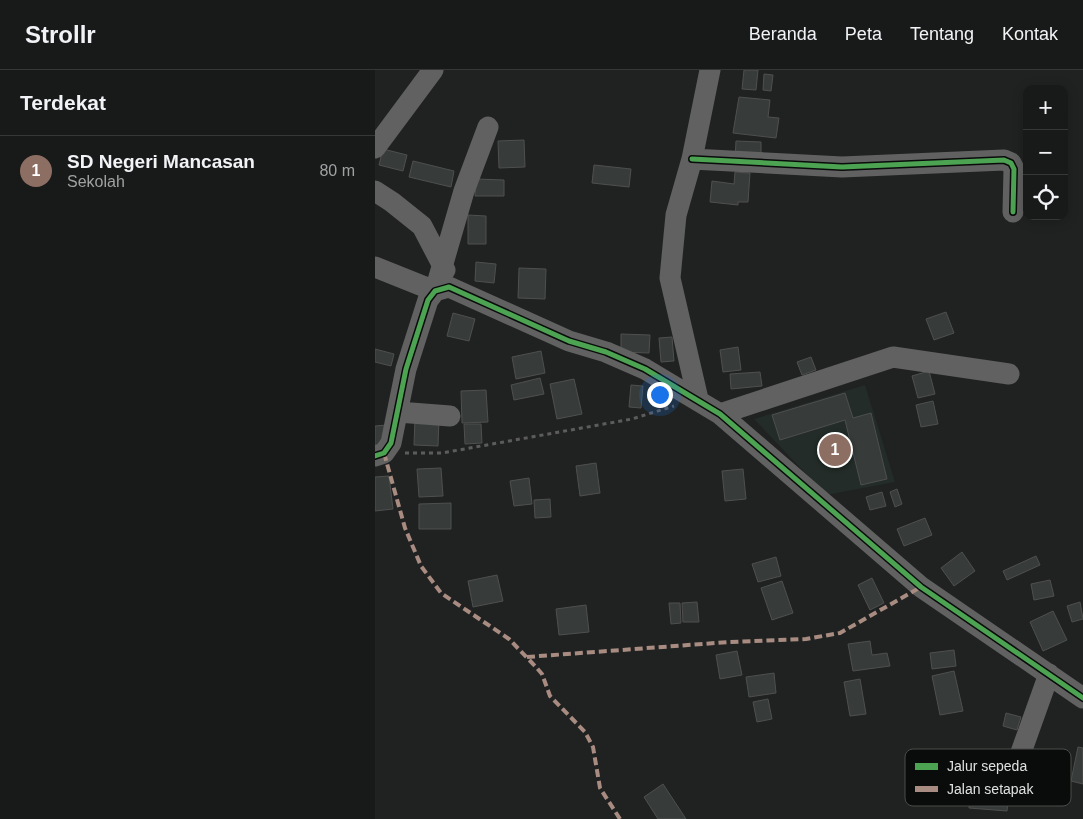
<!DOCTYPE html>
<html lang="id">
<meta charset="utf-8">
<style>
:root{--surface:#181a19;--page:#252726;--text:#f1f3f6;--muted:#9fa1a2;--line:#363838;--accent:#9c9e9d}
body{margin:0;font-family:Arial,sans-serif;background:var(--page);color:var(--text)}
.controls{position:absolute;right:15px;top:15px;display:grid;overflow:hidden;border-radius:10px;box-shadow:0 2px 12px #0003}
.controls button{width:45px;height:45px;display:grid;place-items:center;padding:0;border:0;border-bottom:1px solid var(--line);background:var(--surface);color:var(--text);font:25px sans-serif}
.you{position:absolute;left:284px;top:324px;width:18px;height:18px;margin:-12px;border:4px solid #fff;border-radius:50%;background:#1a73e8;box-shadow:0 0 0 8px #1a73e833}
.badge{display:grid;place-items:center;width:32px;height:32px;border-radius:50%;background:var(--accent);color:#fff;font-size:16px;font-weight:700}
.pin{position:absolute;translate:-50% -50%;border:2px solid #fff;box-shadow:0 1px 5px #0006}
.list{margin:0;padding:0;list-style:none}
h2{display:flex;justify-content:space-between;align-items:center;height:65px;margin:0;padding:0 20px;font-size:21px}
h2 small{font-size:16px;font-weight:400;color:var(--muted)}
.list li{display:grid;grid-template-columns:32px 1fr auto;gap:15px;align-items:center;box-sizing:border-box;height:70px;padding:0 20px;border-top:1px solid var(--line)}
.list b{display:block;font-size:19px;white-space:nowrap}
.list p{margin:0;font-size:16px;white-space:nowrap;color:var(--muted)}
.list em{font-size:16px;font-style:normal;color:var(--muted)}
.icon{flex:none;width:28px;height:28px;fill:none;stroke:currentColor;stroke-width:2;stroke-linecap:round;stroke-linejoin:round}
.map{position:relative;flex:none;width:708px;height:749px;overflow:hidden}
header{display:flex;align-items:center;gap:30px;box-sizing:border-box;height:70px;padding:0 25px;background:var(--surface);border-bottom:1px solid var(--line)}
header strong{font-size:24px}
nav{display:flex;gap:28px;margin-inline-start:auto;font-size:18px}
main{display:flex}
aside{flex:1;background:var(--surface)}
.map>svg:first-child{display:block}
.built{fill:#232c28}
.building{fill:#373c3a;stroke:#4e4f4e}
.lines{fill:none;stroke-linecap:round;stroke-linejoin:round}
.path{stroke:#5c5c5c;stroke-width:3;stroke-dasharray:4 4;stroke-linecap:butt}
.minor{stroke:#616161;stroke-width:21}
.quiet{stroke:#a88b81;stroke-width:4;stroke-dasharray:8 4;stroke-linecap:butt}
.cycleway-casing{stroke:#0a0c0b;stroke-width:8}
.cycleway{stroke:#4ca352;stroke-width:5}
.key{fill:#0a0c0b;stroke:#4a4c4b;stroke-width:1}
.key-label{font-size:14px;fill:#dee1e0}
</style>
<header>
<strong>Strollr</strong>
<nav><a>Beranda</a><a>Peta</a><a>Tentang</a><a>Kontak</a></nav>
</header>
<main>
<aside>
<h2>Terdekat<small></small></h2>
<ul class="list">
<li><span class="badge" style="background:#8d6e63">1</span><div><b>SD Negeri Mancasan</b><p>Sekolah</p></div><em>80 m</em></li>
</ul>
</aside>
<div class="map">
<svg width="708" height="749" viewBox="0 0 708 749">
<rect width="100%" height="100%" fill="#202221"/>
<!-- built -->
<path class="built" d="M490 315 520 412 451 425 379 349Z"/>
<!-- building -->
<path class="building" d="M369 0H383L381 20 367 19Z
M389 4 398 5 396 21 388 20Z
M364 27 395 30 393 47 404 48 401 68 358 63Z
M149 70 150 97 124 98 123 71Z
M361 71 386 72V91L360 89Z
M8 79 32 85 28 101 4 95Z
M38 91 79 101 76 117 34 107Z
M219 95 256 99 254 117 217 113Z
M360 102 375 103 373 132H363V135L335 132 337 111 359 114Z
M101 109 129 110V126H100Z
M93 145 111 146V174H93Z
M101 192 121 194 119 213 100 211Z
M144 198 171 199 170 229 143 228Z
M571 242 579 263 559 270 551 249Z
M78 243 100 249 94 271 72 266Z
M246 264 275 265 274 283 246 282Z
M297 267 299 291 286 292 284 268Z
M363 277 366 300 348 302 345 280Z
M0 279 19 284 16 296 0 292Z
M166 281 170 303 141 309 137 287Z
M436 287 441 300 427 305 422 292Z
M554 301 560 324 543 328 537 306Z
M385 302 387 316 356 319 355 304Z
M165 308 169 324 139 330 136 315Z
M199 309 207 344 182 349 175 314Z
M256 315 268 316 266 338 254 337Z
M111 320 113 352 87 353 86 321Z
M470 323 478 348 496 343 512 409 486 415 470 350 405 370 397 345Z
M558 331 563 354 546 357 541 335Z
M40 348 64 349 63 376 39 375Z
M89 354H106L107 373 90 374Z
M12 355 14 374 0 376V356Z
M221 393 225 423 205 426 201 396Z
M66 398 68 426 44 427 42 399Z
M368 399 371 429 350 431 347 401Z
M14 406 18 439 0 441V407Z
M154 408 157 434 139 436 135 411Z
M522 419 527 434 520 437 515 422Z
M507 422 511 436 495 440 491 427Z
M175 429 176 447 160 448 159 430Z
M76 433V459H44V434Z
M550 448 557 465 529 476 522 459Z
M587 482 600 501 579 516 566 498Z
M661 486 665 495 632 510 628 501Z
M401 487 406 506 383 512 377 494Z
M122 505 128 531 98 537 93 511Z
M497 508 509 533 495 540 483 515Z
M675 510 679 526 659 530 656 514Z
M407 511 418 543 397 550 386 518Z
M322 532 324 552H308L307 533Z
M705 532 708 549 697 552 692 536Z
M294 533H305L306 553 296 554Z
M211 535 214 562 184 565 181 539Z
M678 541 692 570 668 581 655 552Z
M495 571 497 585 512 583 515 596 478 601 473 574Z
M579 580 581 596 557 599 555 583Z
M362 581 367 605 345 609 341 585Z
M579 601 588 641 565 645 557 606Z
M399 603 401 623 374 627 371 607Z
M485 609 491 644 475 646 469 612Z
M393 629 397 649 382 652 378 632Z
M631 643 646 647 642 660 628 656Z
M703 677 708 678V714L696 711Z
M288 714 311 749H283L269 727Z
M595 718 634 721 632 741 594 738Z"/>
<g class="lines">
<!-- path -->
<path class="path" d="M30 383H67L257 349 299 336"/>
<!-- minor -->
<path class="minor" d="M0 78 58 0
M317 89 467 97 629 90 636 93 639 99 638 142
M0 121 17 132 47 156 70 200
M0 197 60 221 89 121 113 57
M323 329 295 208 301 145 317 89 335 0
M23 342 75 346
M345 344 518 287 634 304
M0 386 9 383 16 373 31 299 53 230 60 221 74 217 194 271 231 282 270 299 345 344 546 517 708 628
M639 702 674 604"/>
<!-- quiet -->
<path class="quiet" d="M9 383 30 458 46 496 66 523 134 569 161 597 167 604 175 626 210 662 218 677 225 718 245 749
M152 587 354 572 431 569 465 563 546 517"/>
<!-- cycleway casing -->
<g class="cycleway-casing">
<path id="cycleway" d="M317 89 467 97 629 90 636 93 639 99 638 142
M0 386 9 383 16 373 31 299 53 230 60 221 74 217 194 271 231 282 270 299 345 344 546 517 708 628"/>
</g>
<!-- cycleway -->
<use href="#cycleway" class="cycleway"/>
</g>
<!-- legend -->
<rect x="530" y="679" width="166" height="57" rx="8" class="key"/>
<rect x="540" y="693" width="23" height="7" fill="#4ca352"/>
<rect x="540" y="716" width="23" height="6" fill="#a88b81"/>
<g class="key-label">
<text x="572" y="701">Jalur sepeda</text>
<text x="572" y="724">Jalan setapak</text>
</g>
</svg>
<div class="controls">
<button>+</button>
<button>−</button>
<button><svg class="icon" aria-label="locate" viewBox="0 0 24 24"><circle cx="12" cy="12" r="6"/><path d="M12 2v4M12 18v4M2 12h4M18 12h4"/></svg></button>
</div>
<div class="you"></div>
<div class="pin badge" style="left:460px;top:380px;background:#8d6e63">1</div>
</div>
</main>
